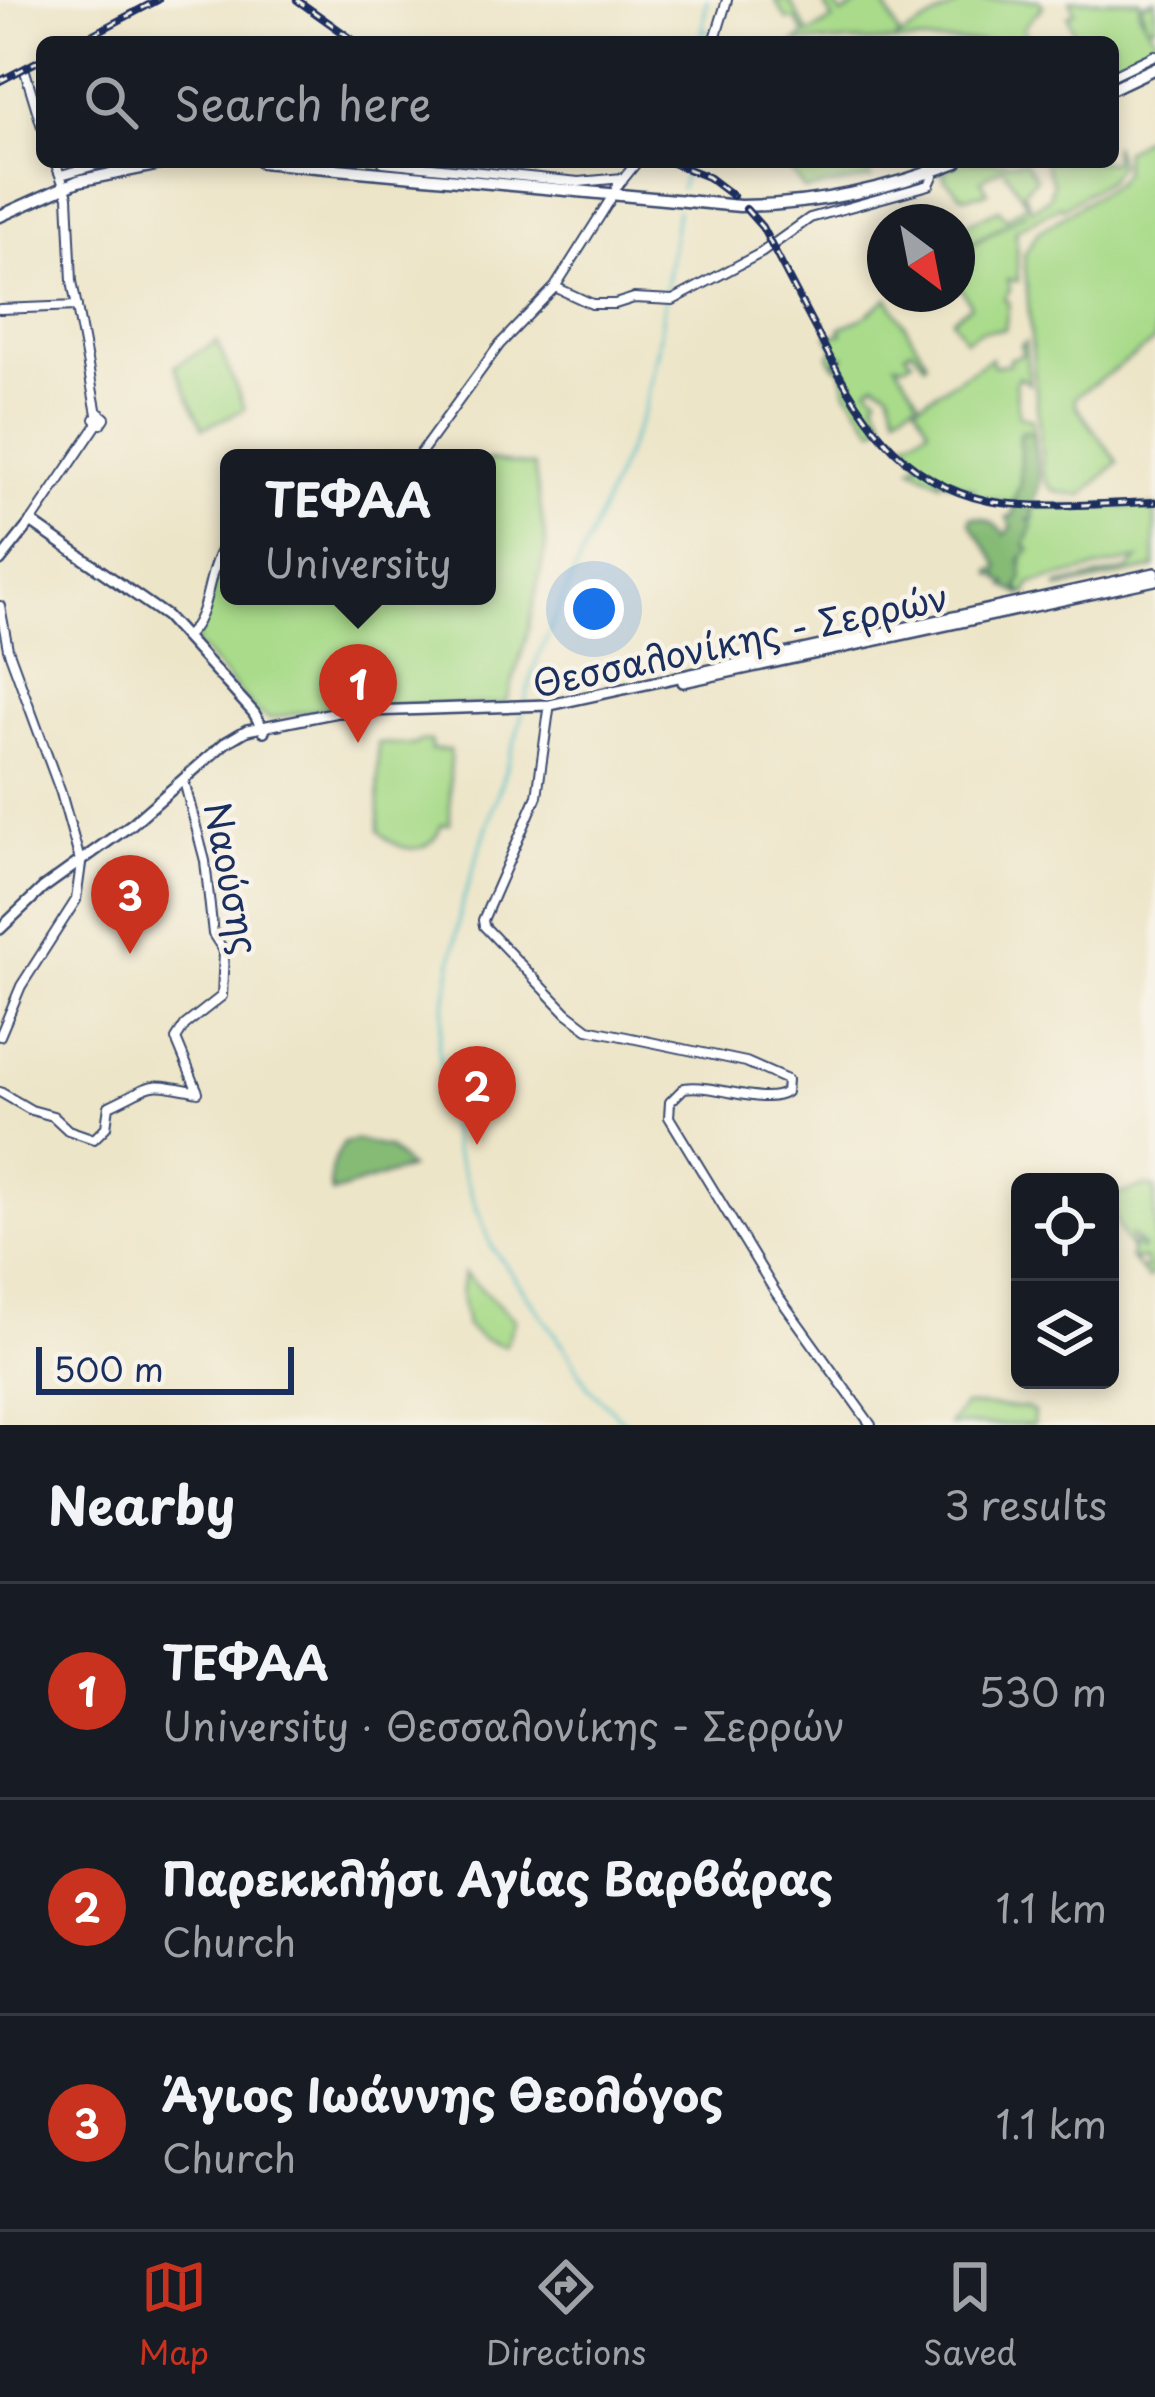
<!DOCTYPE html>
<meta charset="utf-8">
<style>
:root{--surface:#171b24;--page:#242831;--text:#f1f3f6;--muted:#9ea1a6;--line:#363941;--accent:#c8321e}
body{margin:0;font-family:"Playpen Sans",sans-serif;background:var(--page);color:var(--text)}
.controls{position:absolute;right:36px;bottom:36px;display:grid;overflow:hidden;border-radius:18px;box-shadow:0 6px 18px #0003}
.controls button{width:108px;height:108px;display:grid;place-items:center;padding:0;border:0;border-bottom:3px solid var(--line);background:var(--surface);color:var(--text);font:60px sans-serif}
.compass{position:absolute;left:867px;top:204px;width:108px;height:108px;border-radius:50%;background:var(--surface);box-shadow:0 6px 18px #0003;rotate:148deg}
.scale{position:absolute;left:36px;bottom:30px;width:258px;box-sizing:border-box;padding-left:12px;border:6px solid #1b2f5e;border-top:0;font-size:33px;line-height:42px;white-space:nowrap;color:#1b2f5e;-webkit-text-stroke:9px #f7f3e8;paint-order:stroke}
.you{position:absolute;left:594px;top:609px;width:42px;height:42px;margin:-30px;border:9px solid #fff;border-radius:50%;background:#1a73e8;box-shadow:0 0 0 18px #1a73e833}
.badge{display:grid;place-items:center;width:78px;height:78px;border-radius:50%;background:var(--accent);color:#fff;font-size:39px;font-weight:700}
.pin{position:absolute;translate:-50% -99px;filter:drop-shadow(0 3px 6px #0008)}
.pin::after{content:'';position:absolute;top:63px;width:42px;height:36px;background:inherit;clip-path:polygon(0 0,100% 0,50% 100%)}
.popup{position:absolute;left:220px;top:449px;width:276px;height:156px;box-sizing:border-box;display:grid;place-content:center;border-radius:18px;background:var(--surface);filter:drop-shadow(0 3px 9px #0005);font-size:39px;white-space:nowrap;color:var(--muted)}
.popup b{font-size:45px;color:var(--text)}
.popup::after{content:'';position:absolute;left:50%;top:100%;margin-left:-24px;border:24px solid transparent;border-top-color:var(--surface)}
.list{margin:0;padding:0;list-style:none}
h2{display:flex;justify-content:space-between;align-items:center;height:156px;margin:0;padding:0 48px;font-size:51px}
h2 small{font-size:39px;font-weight:400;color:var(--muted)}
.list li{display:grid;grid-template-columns:78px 1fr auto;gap:36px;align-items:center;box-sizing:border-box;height:216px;padding:0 48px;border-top:3px solid var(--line)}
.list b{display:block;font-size:45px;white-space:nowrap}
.list p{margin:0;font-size:39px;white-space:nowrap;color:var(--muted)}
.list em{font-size:39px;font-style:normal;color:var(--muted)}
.icon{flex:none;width:66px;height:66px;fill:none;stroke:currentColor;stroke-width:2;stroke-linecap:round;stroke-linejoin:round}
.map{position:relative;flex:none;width:1155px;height:1425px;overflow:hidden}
.search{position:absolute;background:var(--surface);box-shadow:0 6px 18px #0003;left:36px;right:36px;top:36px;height:132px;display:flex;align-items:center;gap:30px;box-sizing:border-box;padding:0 42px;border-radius:18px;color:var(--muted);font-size:45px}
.sheet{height:804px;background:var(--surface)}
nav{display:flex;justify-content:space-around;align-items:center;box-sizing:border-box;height:168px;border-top:3px solid var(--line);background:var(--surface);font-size:33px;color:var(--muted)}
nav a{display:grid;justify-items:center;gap:6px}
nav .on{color:var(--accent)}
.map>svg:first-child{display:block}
.green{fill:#a9db8a;stroke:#628574;stroke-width:3}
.forest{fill:#86bb76;stroke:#50756a;stroke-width:3}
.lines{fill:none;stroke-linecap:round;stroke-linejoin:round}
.stream{stroke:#50bec5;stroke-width:3}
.tertiary-casing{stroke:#3a4a6e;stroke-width:12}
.secondary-casing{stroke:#3a4a6e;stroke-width:14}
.primary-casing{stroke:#3a4a6e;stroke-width:15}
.tertiary{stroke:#fff;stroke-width:8}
.secondary{stroke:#fff;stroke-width:9}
.primary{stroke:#fff;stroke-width:10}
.rail-casing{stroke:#1b2f5e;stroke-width:8}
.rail{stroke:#f7f3e8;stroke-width:3;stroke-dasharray:9;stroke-linecap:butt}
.labels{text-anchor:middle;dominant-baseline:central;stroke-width:9;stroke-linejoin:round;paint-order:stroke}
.street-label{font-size:36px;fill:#1b2f5e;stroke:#f7f3e8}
</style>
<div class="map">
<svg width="1155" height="1425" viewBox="0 0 1155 1425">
<rect width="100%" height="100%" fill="#f7f3e8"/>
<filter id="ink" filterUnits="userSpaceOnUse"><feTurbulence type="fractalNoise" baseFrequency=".00833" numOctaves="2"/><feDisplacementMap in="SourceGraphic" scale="24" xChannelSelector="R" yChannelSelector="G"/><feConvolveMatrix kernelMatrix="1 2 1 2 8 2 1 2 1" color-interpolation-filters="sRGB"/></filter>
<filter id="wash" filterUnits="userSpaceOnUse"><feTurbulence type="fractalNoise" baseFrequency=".004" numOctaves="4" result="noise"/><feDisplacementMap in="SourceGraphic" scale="48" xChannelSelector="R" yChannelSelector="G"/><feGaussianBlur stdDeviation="2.7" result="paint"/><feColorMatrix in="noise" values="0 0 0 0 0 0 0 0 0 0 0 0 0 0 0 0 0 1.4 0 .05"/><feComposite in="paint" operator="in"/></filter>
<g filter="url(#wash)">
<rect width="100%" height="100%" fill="#ede5c8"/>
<!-- green -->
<path class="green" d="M775 0H789L809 34 833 20 822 0H832L842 15 866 0H882L900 36 895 40 967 0H1039L1043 6 1023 28 1031 42 1020 38 1007 42H795L805 35 795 19 787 20Z
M1070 0H1140L1139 12 1146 24 1141 4 1155 0V25H1147L1155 36V53H1144L1147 57 1113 73V42H1077L1068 15 1075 12Z
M1155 131V341L1075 397 1076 406 1118 462 1083 495C1064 494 1049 495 1043 474L1024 255 1038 232 1115 183 1123 173 1124 151Z
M1113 145 1119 163 1109 179 1063 208 1060 206 1016 230 1018 281 1007 280 1010 289 1004 299 1009 302 1005 329 980 331 965 340 952 319 971 305 957 282V254L1028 211 962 248 957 228 999 209 1006 218 1027 204 1003 167 981 180 988 192C952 201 968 196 944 179L946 175 939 172 964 162H1025L1036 178 1023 192 1032 209 1049 198 1053 183 1044 162H1113Z
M784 162H861L871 178 805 190Z
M888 298 927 361 925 364 912 348 905 353 912 360 904 365 896 363 919 399 897 413 889 389 875 382 869 387 878 395 875 400 885 421 874 429 847 391 841 368 835 366 846 355 833 363 829 355 835 348 827 336 842 334 840 328 861 319Z
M217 342 245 409 203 428 175 366Z
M1025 342 1029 383 1018 377 1015 384 1019 416 1032 419 1033 433H1020V483L1015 504 974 495V488L940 479V482L912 467 920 462 906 441 929 428 916 405 991 358 993 366 1009 364V359L1022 355 1021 345Z
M487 460 534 466 546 545 526 639 507 700 501 704 356 706 352 702 269 719 255 710 196 643 222 552 229 544V596H487Z
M1034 506 1155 507V568L1058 589V586L1128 570 1138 559 1030 584 1027 594 1019 591 1028 519 1032 520Z
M420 741H431V750H450V824L441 825C432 858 396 853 379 830L378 743 414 745Z
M1144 1186 1155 1188V1269L1148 1279 1139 1268H1148L1144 1259 1134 1258 1137 1266 1129 1257 1135 1243 1141 1250 1143 1247 1131 1235 1130 1249C1120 1232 1110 1216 1117 1195Z
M464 1273 515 1320 505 1346 482 1339 466 1326 461 1293Z
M964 1405 1027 1408 1034 1412 1033 1425H949Z"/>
<!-- forest -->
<path class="forest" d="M1025 431 1033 433 1040 483 1031 512 1034 518 1028 520 1033 525 1025 545 1030 550 1020 559 1023 577 1018 588 1023 596 1005 586 1007 583 999 579V573L993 576 991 571 1000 567 970 523 971 517C988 517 995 524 1005 535L1012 527 1007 518 1014 515 1013 506 1025 505 1013 502 1020 483V432Z
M356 1140 389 1148 409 1168 332 1193C327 1171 333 1161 344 1143Z"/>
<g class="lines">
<!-- stream -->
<path class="stream" d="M702 26 718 42
M700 42 707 0
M681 188 687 162
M628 1425 588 1387 567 1350 492 1247 454 1149 438 1046 461 907 517 734 534 667 644 411 658 348 677 210"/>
</g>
</g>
<g filter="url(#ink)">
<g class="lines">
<!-- tertiary casing -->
<g class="tertiary-casing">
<path id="tertiary" d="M714 42 727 0
M25 71 42 127
M1113 75 1155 55
M55 162 68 196 72 281 97 414
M383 162 579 182 623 178
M927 162 928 164
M61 175 106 162
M616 188 637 162
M555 287 592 304H615L634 298 673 300 761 253 810 218 929 185 933 176
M0 309 77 306
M99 413 105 418 101 424 95 419Z
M417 458 500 344 555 287 610 200
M31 522 98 423
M0 606 8 649 61 793 81 864 76 900 21 986 0 1036
M185 637C213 615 204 566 229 540
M549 710 537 796 483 920 484 926 567 1013 588 1029 746 1062 787 1080 786 1092C764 1107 715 1083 684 1088L670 1102 669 1117 776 1293 871 1425
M184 781 205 861 213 934 224 951 222 996 185 1025 176 1039 198 1092
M0 1092 31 1110 53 1116 68 1130 94 1139
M96 1137 106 1127 109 1106C158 1083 145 1081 198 1092"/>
</g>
<!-- secondary casing -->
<g class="secondary-casing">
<path id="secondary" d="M0 561 31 522 166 616 254 713 264 731
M683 682 1155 580
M0 929 43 888 132 824 225 743 247 730 338 712 550 705 1155 573"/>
</g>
<!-- primary casing -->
<g class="primary-casing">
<path id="primary" d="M1113 88 1155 68
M261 162 740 206C816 205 886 190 957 162
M0 216 78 181 170 162"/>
</g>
<!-- tertiary -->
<use href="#tertiary" class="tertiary"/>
<!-- secondary -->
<use href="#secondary" class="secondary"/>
<!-- primary -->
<use href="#primary" class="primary"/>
<!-- rail casing -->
<g class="rail-casing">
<path id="rail" d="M297 0 356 42
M78 42 158 0
M0 81 42 59
M670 162 708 177 733 196
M746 209 762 227C781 263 799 298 818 334 857 411 897 482 989 501 1035 510 1106 503 1155 502"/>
</g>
<!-- rail -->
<use href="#rail" class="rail"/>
</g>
</g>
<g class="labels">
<!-- street labels -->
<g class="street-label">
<text transform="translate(740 639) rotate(-12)">Θεσσαλονίκης - Σερρών</text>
<text transform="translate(233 878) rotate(79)">Ναούσης</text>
</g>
</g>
</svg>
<div class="controls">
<button><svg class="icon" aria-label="locate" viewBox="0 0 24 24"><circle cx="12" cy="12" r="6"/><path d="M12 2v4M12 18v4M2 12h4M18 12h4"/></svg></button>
<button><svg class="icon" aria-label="layers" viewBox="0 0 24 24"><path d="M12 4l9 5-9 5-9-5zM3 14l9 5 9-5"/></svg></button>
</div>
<svg class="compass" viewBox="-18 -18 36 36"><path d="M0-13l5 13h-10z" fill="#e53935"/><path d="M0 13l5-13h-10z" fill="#9ea1a6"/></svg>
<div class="scale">500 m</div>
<div class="you"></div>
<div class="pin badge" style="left:358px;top:743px">1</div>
<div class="popup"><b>ΤΕΦΑΑ</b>University</div>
<div class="pin badge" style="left:477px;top:1145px">2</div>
<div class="pin badge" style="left:130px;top:954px">3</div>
<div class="search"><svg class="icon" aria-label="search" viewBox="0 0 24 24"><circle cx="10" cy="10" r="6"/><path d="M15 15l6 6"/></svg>Search here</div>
</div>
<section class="sheet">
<h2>Nearby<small>3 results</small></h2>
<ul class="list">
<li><span class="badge">1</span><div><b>ΤΕΦΑΑ</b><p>University · Θεσσαλονίκης - Σερρών</p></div><em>530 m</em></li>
<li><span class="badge">2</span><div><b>Παρεκκλήσι Αγίας Βαρβάρας</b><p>Church</p></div><em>1.1 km</em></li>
<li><span class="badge">3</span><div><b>Άγιος Ιωάννης Θεολόγος</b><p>Church</p></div><em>1.1 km</em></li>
</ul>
</section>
<nav>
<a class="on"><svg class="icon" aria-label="map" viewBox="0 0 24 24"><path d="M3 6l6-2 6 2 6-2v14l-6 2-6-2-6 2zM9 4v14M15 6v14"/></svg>Map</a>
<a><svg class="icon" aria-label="directions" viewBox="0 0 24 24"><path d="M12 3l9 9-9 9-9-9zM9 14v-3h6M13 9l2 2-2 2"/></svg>Directions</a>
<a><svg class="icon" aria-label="saved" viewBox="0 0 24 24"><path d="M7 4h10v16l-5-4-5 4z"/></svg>Saved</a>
</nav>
